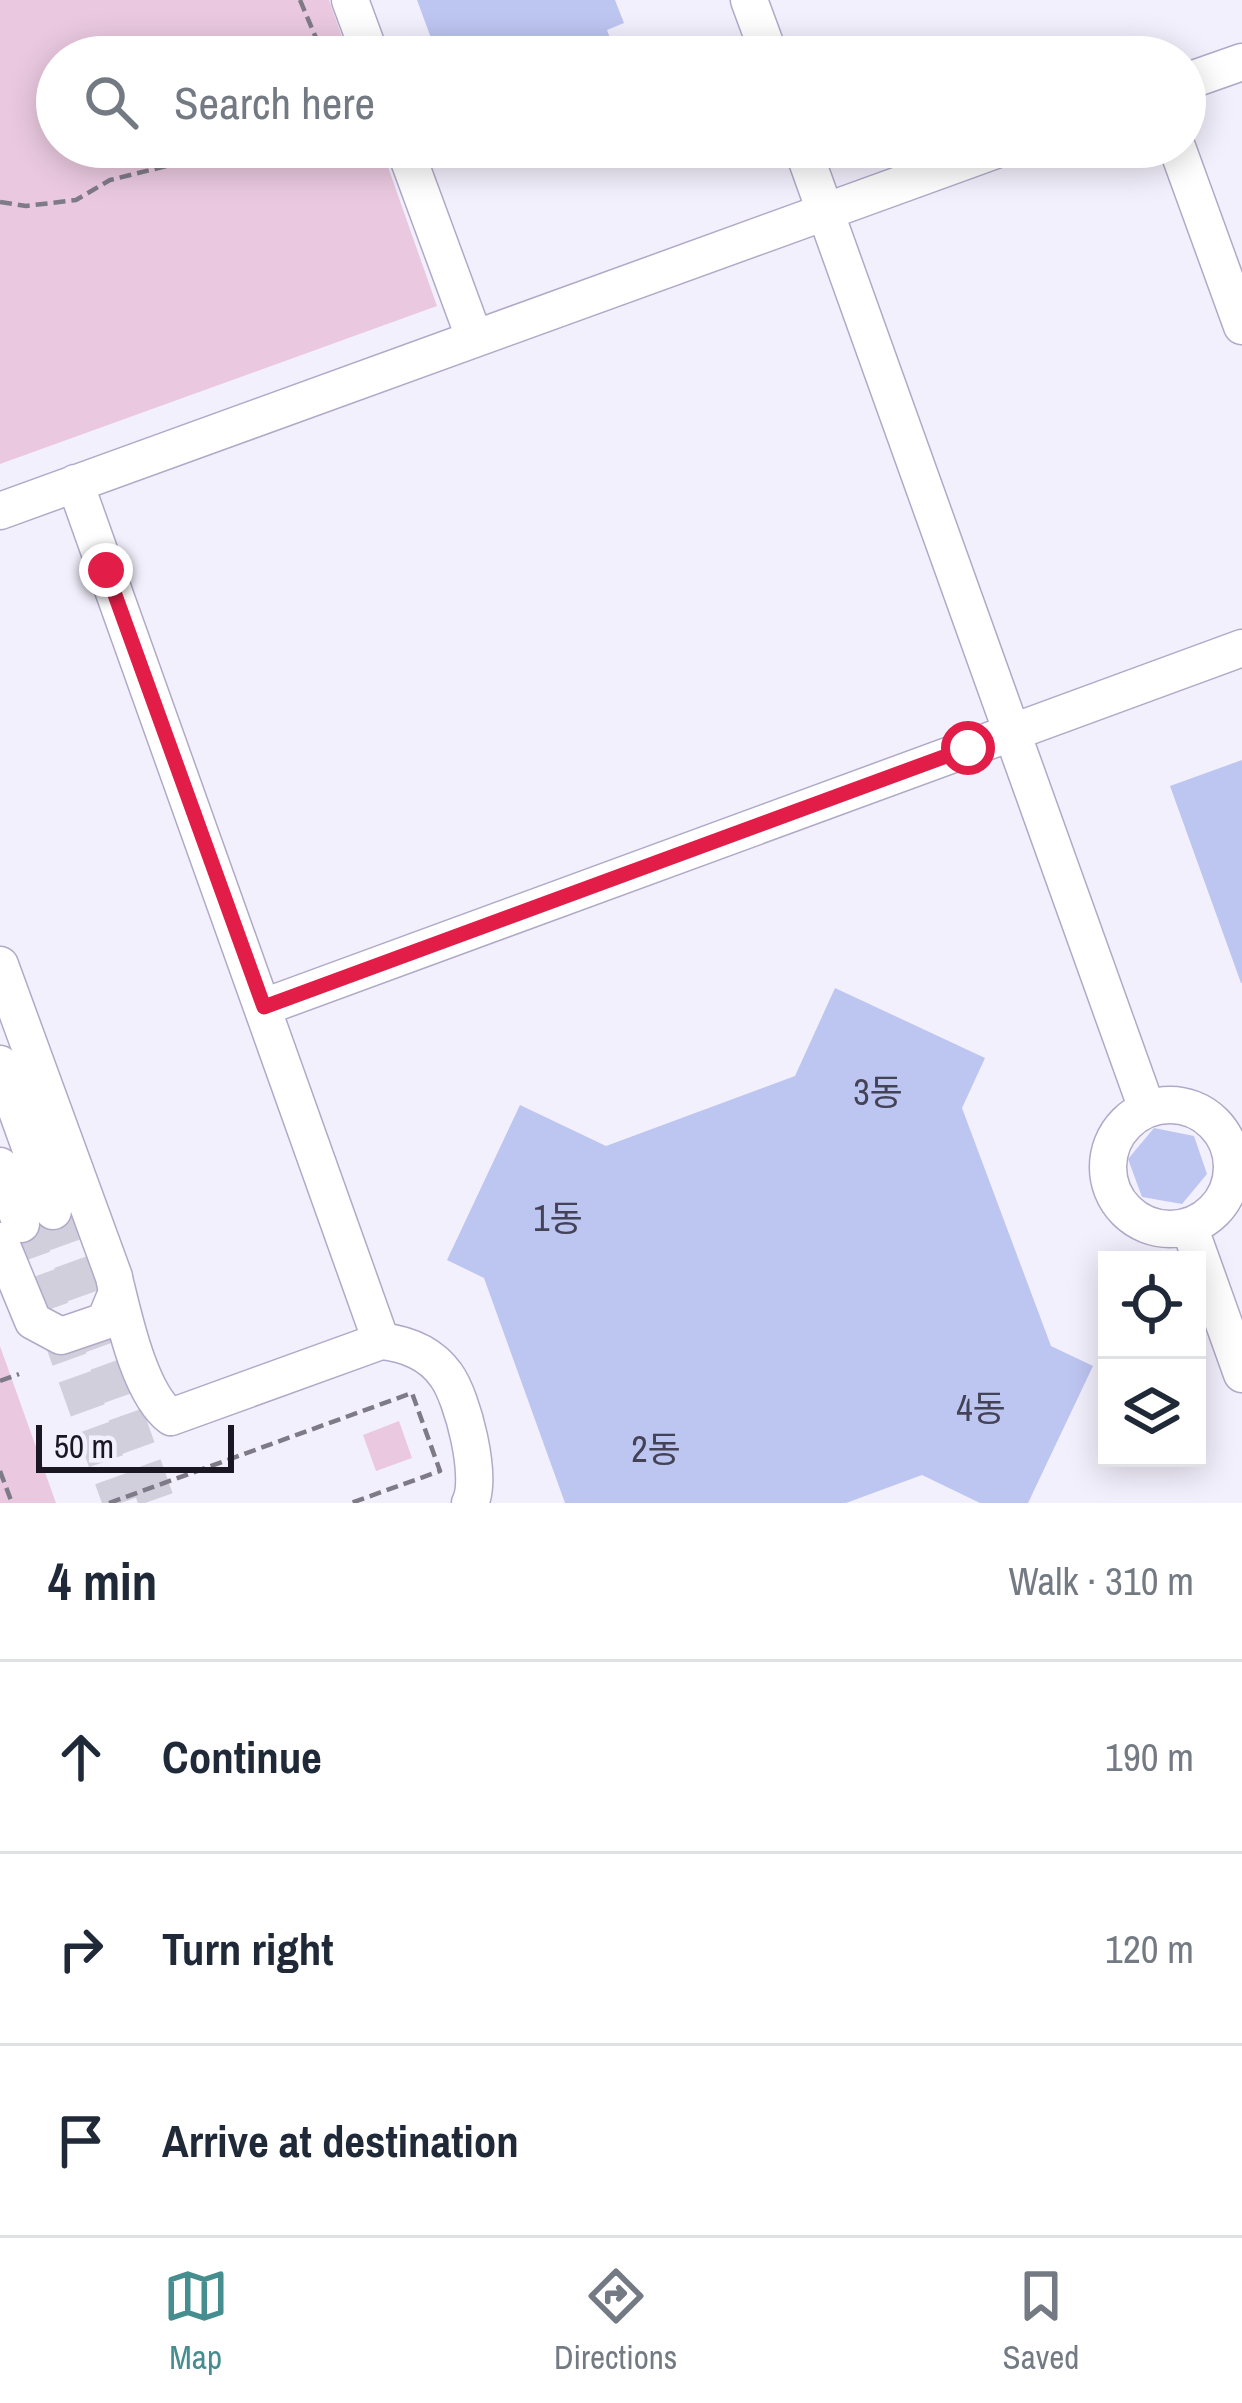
<!DOCTYPE html>
<meta charset="utf-8">
<style>
:root{--surface:#fff;--page:#f2f2f3;--text:#1f2937;--muted:#747a83;--line:#e0e1e3;--accent:#458d8e}
body{margin:0;font-family:"Archivo Narrow","Noto Sans KR",sans-serif;background:var(--page);color:var(--text)}
.controls{position:absolute;right:36px;bottom:36px;display:grid;overflow:hidden;border-radius:0px;box-shadow:0 6px 30px #0003}
.controls button{width:108px;height:108px;display:grid;place-items:center;padding:0;border:0;border-bottom:3px solid var(--line);background:var(--surface);color:var(--text);font:60px sans-serif}
.scale{position:absolute;left:36px;bottom:30px;width:198px;box-sizing:border-box;padding-left:12px;border:6px solid #1a1722;border-top:0;font-size:33px;line-height:42px;white-space:nowrap;color:#1a1722;-webkit-text-stroke:9px #f3f0fd;paint-order:stroke}
.stop{position:absolute;width:36px;height:36px;margin:-27px;border:9px solid #e11d48;border-radius:50%;background:#fff}
.stop.end{background:#e11d48;border-color:#fff;box-shadow:0 3px 12px #0008}
.list{margin:0;padding:0;list-style:none}
h2{display:flex;justify-content:space-between;align-items:center;height:156px;margin:0;padding:0 48px;font-size:51px}
h2 small{font-size:39px;font-weight:400;color:var(--muted)}
.list li{display:grid;grid-template-columns:78px 1fr auto;gap:36px;align-items:center;box-sizing:border-box;height:192px;padding:0 48px;border-top:3px solid var(--line)}
.list b{display:block;font-size:45px;white-space:nowrap}
.list em{font-size:39px;font-style:normal;color:var(--muted)}
.icon{flex:none;width:66px;height:66px;fill:none;stroke:currentColor;stroke-width:2;stroke-linecap:round;stroke-linejoin:round}
.map{position:relative;flex:none;width:1242px;height:1503px;overflow:hidden}
.search{position:absolute;background:var(--surface);box-shadow:0 6px 30px #0003;left:36px;right:36px;top:36px;height:132px;display:flex;align-items:center;gap:30px;box-sizing:border-box;padding:0 42px;border-radius:66px;color:var(--muted);font-size:45px}
.sheet{height:732px;background:var(--surface)}
nav{display:flex;justify-content:space-around;align-items:center;box-sizing:border-box;height:168px;border-top:3px solid var(--line);background:var(--surface);font-size:33px;color:var(--muted)}
nav a{display:grid;justify-items:center;gap:6px}
nav .on{color:var(--accent)}
.map>svg:first-child{display:block}
.green{fill:#eac9e0}
.building{fill:#bdc5f1}
.lines{fill:none;stroke-linecap:round;stroke-linejoin:round}
.minor-tunnel{stroke:#d2cfdc;stroke-width:36;stroke-dasharray:36 18;stroke-linecap:butt}
.minor-casing{stroke:#b1a9c8;stroke-width:39}
.path{stroke:#7e7b87;stroke-width:4.5;stroke-dasharray:12 6;stroke-linecap:butt}
.minor{stroke:#fff;stroke-width:36}
.route{stroke:#e11d48;stroke-width:15}
.labels{text-anchor:middle;dominant-baseline:central;stroke-width:10;stroke-linejoin:round;paint-order:stroke}
.number-label{font-size:36px;fill:#434256}
</style>
<div class="map">
<svg width="1242" height="1503" viewBox="0 0 1242 1503">
<rect width="100%" height="100%" fill="#f3f0fd"/>
<!-- green -->
<path class="green" d="M0 0H329L349 57H57V147H381L437 306 0 464Z
M0 1346 56 1503H0Z
M399 1421 412 1458 376 1471 363 1435Z"/>
<!-- building -->
<path class="building" d="M417 0H615L624 23 607 30 617 57H438Z
M536 147H597V148L544 167Z
M1242 760V983H1241L1170 786Z
M835 988 985 1058 962 1108 1051 1346 1093 1366 1028 1503H980L922 1475 846 1503H565L484 1278 447 1260 520 1105 606 1146 795 1076Z
M1154 1128 1194 1136 1207 1174 1182 1204 1142 1197 1128 1159Z"/>
<g class="lines">
<!-- minor-tunnel -->
<path class="minor-tunnel" d="M53 1211 157 1503
M21 1224 121 1503"/>
<!-- minor casing -->
<g class="minor-casing">
<path id="minor" d="M350 0 371 57
M749 0 770 57
M1185 82 1242 62
M404 147 474 337
M802 147 1147 1109
M1177 147 1242 326
M75 483 381 1341C406 1344 430 1352 446 1375 463 1398 483 1478 470 1503
M0 511 1004 147
M0 965 114 1277 117 1292 105 1321 61 1336 33 1321 0 1241
M264 1007 1242 648
M0 1064 53 1211
M1108 1167a62 62 0 1 1 124 0a62 62 0 1 1-124 0Z
M0 1166 21 1224
M1189 1226 1242 1374
M116 1286C125 1323 141 1395 171 1417L381 1341"/>
</g>
<!-- path -->
<path class="path" d="M300 0 324 57
M0 202 26 206 76 200 110 180 243 147
M0 1381 19 1374
M0 1471 12 1503
M109 1503 412 1393 440 1471 351 1503"/>
<!-- minor -->
<use href="#minor" class="minor"/>
</g>
<g class="lines">
<!-- route -->
<path class="route" d="M106 570 264 1007 968 748"/>
</g>
<g class="labels">
<!-- number labels -->
<g class="number-label">
<text x="878" y="1092">3동</text>
<text x="558" y="1218">1동</text>
<text x="981" y="1408">4동</text>
<text x="656" y="1449">2동</text>
</g>
</g>
</svg>
<div class="controls">
<button><svg class="icon" aria-label="locate" viewBox="0 0 24 24"><circle cx="12" cy="12" r="6"/><path d="M12 2v4M12 18v4M2 12h4M18 12h4"/></svg></button>
<button><svg class="icon" aria-label="layers" viewBox="0 0 24 24"><path d="M12 4l9 5-9 5-9-5zM3 14l9 5 9-5"/></svg></button>
</div>
<div class="scale">50 m</div>
<div class="stop" style="left:968px;top:748px"></div>
<div class="stop end" style="left:106px;top:570px"></div>
<div class="search"><svg class="icon" aria-label="search" viewBox="0 0 24 24"><circle cx="10" cy="10" r="6"/><path d="M15 15l6 6"/></svg>Search here</div>
</div>
<section class="sheet">
<h2>4 min<small>Walk · 310 m</small></h2>
<ul class="list">
<li><svg class="icon" aria-label="ahead" viewBox="0 0 24 24"><path d="M12 20V5M6 11l6-6 6 6"/></svg><div><b>Continue</b></div><em>190 m</em></li>
<li><svg class="icon" aria-label="right" viewBox="0 0 24 24"><path d="M7 20v-9h11M14 6l5 5-5 5"/></svg><div><b>Turn right</b></div><em>120 m</em></li>
<li><svg class="icon" aria-label="arrive" viewBox="0 0 24 24"><path d="M6 21V4h12l-3 4 3 4H6"/></svg><div><b>Arrive at destination</b></div></li>
</ul>
</section>
<nav>
<a class="on"><svg class="icon" aria-label="map" viewBox="0 0 24 24"><path d="M3 6l6-2 6 2 6-2v14l-6 2-6-2-6 2zM9 4v14M15 6v14"/></svg>Map</a>
<a><svg class="icon" aria-label="directions" viewBox="0 0 24 24"><path d="M12 3l9 9-9 9-9-9zM9 14v-3h6M13 9l2 2-2 2"/></svg>Directions</a>
<a><svg class="icon" aria-label="saved" viewBox="0 0 24 24"><path d="M7 4h10v16l-5-4-5 4z"/></svg>Saved</a>
</nav>
